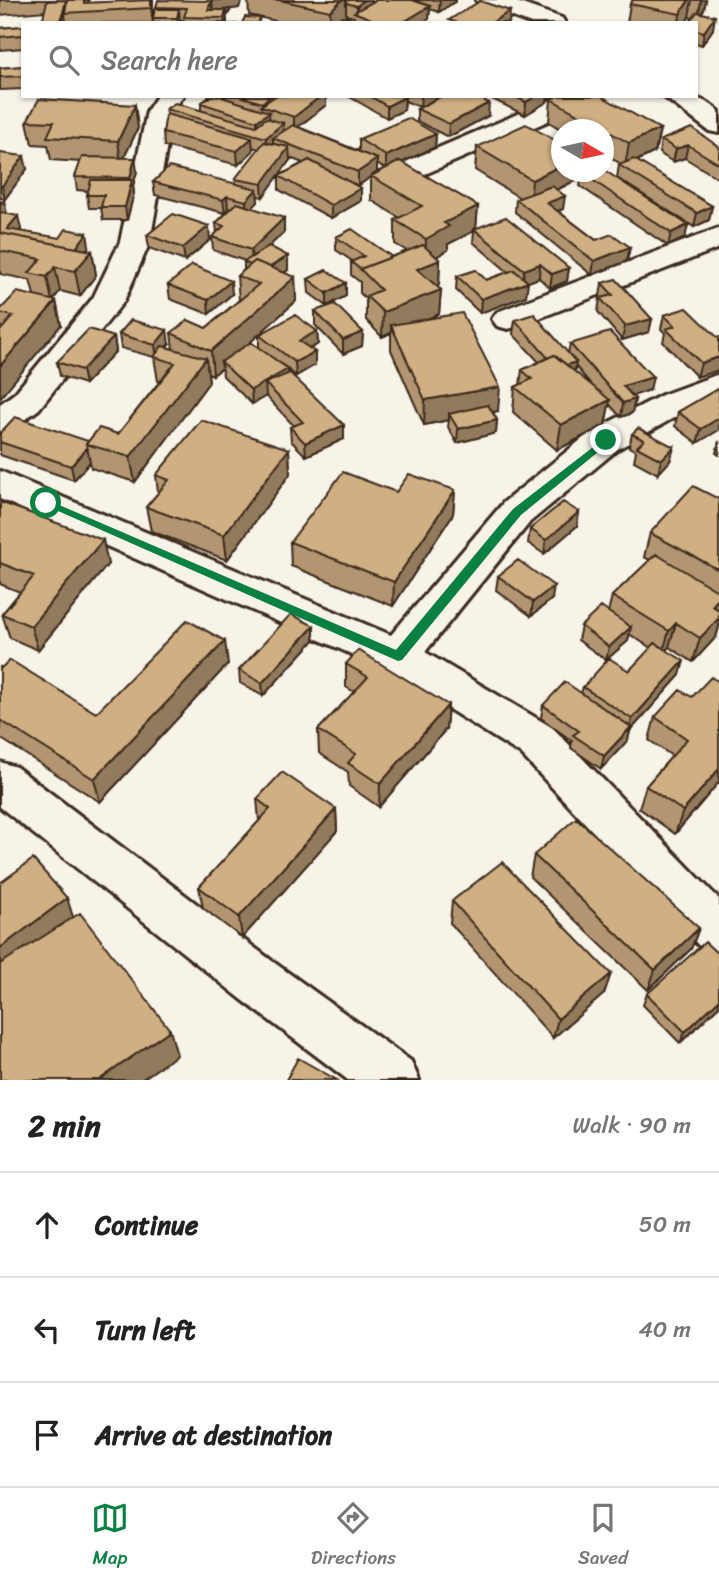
<!DOCTYPE html>
<meta charset="utf-8">
<style>
:root{--surface:#fff;--page:#f6f6f6;--text:#222;--muted:#767676;--line:#e0e0e0;--accent:#0b8043}
body{margin:0;font-family:Sriracha,sans-serif;background:var(--page);color:var(--text)}
.compass{position:absolute;left:551px;top:119px;width:63px;height:63px;border-radius:50%;background:var(--surface);box-shadow:0 2px 5px #0004;rotate:99deg}
.stop{position:absolute;width:21px;height:21px;margin:-16px;border:5px solid #0b8043;border-radius:50%;background:#fff}
.stop.end{background:#0b8043;border-color:#fff;box-shadow:0 2px 7px #0008}
.list{margin:0;padding:0;list-style:none}
h2{display:flex;justify-content:space-between;align-items:center;height:91px;margin:0;padding:0 28px;font-size:30px}
h2 small{font-size:23px;font-weight:400;color:var(--muted)}
.list li{display:grid;grid-template-columns:46px 1fr auto;gap:21px;align-items:center;box-sizing:border-box;height:105px;padding:0 28px;border-top:2px solid var(--line)}
.list b{display:block;font-size:26px;white-space:nowrap}
.list em{font-size:23px;font-style:normal;color:var(--muted)}
.icon{flex:none;width:38px;height:38px;fill:none;stroke:currentColor;stroke-width:2;stroke-linecap:round;stroke-linejoin:round}
.map{position:relative;flex:none;width:719px;height:1080px;overflow:hidden}
.search{position:absolute;background:var(--surface);box-shadow:0 2px 5px #0004;left:21px;right:21px;top:21px;height:77px;display:flex;align-items:center;gap:18px;box-sizing:border-box;padding:0 24px;border-radius:0px;color:var(--muted);font-size:26px}
.sheet{height:406px;background:var(--surface)}
nav{display:flex;justify-content:space-around;align-items:center;box-sizing:border-box;height:98px;border-top:2px solid var(--line);background:var(--surface);font-size:19px;color:var(--muted)}
nav a{display:grid;justify-items:center;gap:4px}
nav .on{color:var(--accent)}
.map>svg:first-child{display:block}
.lines{fill:none;stroke-linecap:round;stroke-linejoin:round}
.minor-casing{stroke:#3b2a1e;stroke-width:6}
.minor{fill:#f7f3e8;fill-rule:evenodd}
.wall{fill:#b39671;stroke:#3b2a1e;stroke-width:2;fill-rule:evenodd}
.shaded-wall{fill:#927a5c;stroke:#3b2a1e;stroke-width:2}
.building{fill:#d0af83;stroke:#3b2a1e;stroke-width:2}
.route{fill:#0b8043}
</style>
<div class="map">
<svg width="719" height="1080" viewBox="0 0 719 1080">
<rect width="100%" height="100%" fill="#f7f3e8"/>
<filter id="ink" filterUnits="userSpaceOnUse"><feTurbulence type="fractalNoise" baseFrequency=".0143" numOctaves="2"/><feDisplacementMap in="SourceGraphic" scale="14" xChannelSelector="R" yChannelSelector="G"/><feConvolveMatrix kernelMatrix="1 2 1 2 8 2 1 2 1" color-interpolation-filters="sRGB"/></filter>
<g filter="url(#ink)">
<g class="lines">
<!-- minor casing -->
<g class="minor-casing">
<path id="minor" d="M238 0H262L248 23H224Z
M476 0H511L562 18 565 23H529L480 5Z
M157 96H183L173 111 150 242 124 301 39 409 12 429 0 433V404L15 393 93 298 120 242 147 111Z
M560 96H596L592 102 397 186 387 189 377 186 373 180 377 174Z
M663 96C686 96 701 95 719 111V133L709 131Z
M719 228V248L519 326 508 329 497 326 492 319 497 312Z
M719 374V398L686 411 618 449 530 522 425 652 553 728 719 899V956L702 949 521 754 383 668 0 499V471L391 635 504 502 592 431 662 395Z
M0 762 16 767 276 964 411 1061 419 1080H348L240 998 0 807Z"/>
</g>
<!-- minor -->
<use href="#minor" class="minor"/>
</g>
<!-- wall -->
<path class="wall" d="M0 0H89L88 3 153 0V17L156 7 211 1 212 10 239 8 221 10H226L227 23H185L184 20H180V23H153V19V23H66V21V23H43L45 11 0 15Z
M248 0H372V2L376 0H456V1L439 12 430 9 429 19 422 23H285L249 15ZM346 15 354 17V20L346 17Z
M633 0H706L704 9 701 13 713 29 702 45 696 43V23L693 18 689 17 685 23H627L630 4Z
M23 26V48L0 50V28Z
M23 66V89L0 90V68Z
M208 96H326V105L298 127 359 151V139L436 134 435 147 402 162 478 206 476 228 569 268 567 281 550 288 539 278 527 282 526 296 480 313 456 290 457 276 486 280 508 272 473 242 474 231 448 244V250L436 257 440 260 439 284 436 286 441 290 439 314 426 319 498 411 493 412 497 420 496 433 457 443 448 427 449 420 424 425 391 350V333L382 337 366 320V299L360 293V282L351 275V262L352 261 336 250V237L392 257 407 251 395 244V220L400 218 371 200V176L385 169 377 164V172L358 186 353 183 361 188V201L331 218 279 190V176L303 163 290 158V160L263 197 257 196 258 202 252 208 284 232 269 246 288 270 284 273 295 277 296 301 249 343 259 348V335L317 331 318 344 310 349 315 352V365L296 376 288 370V374L344 439 306 456 291 441 290 427 294 426 266 396 252 404 223 376 222 368 213 375 208 373 209 382 135 482 91 468 90 462 74 480 0 455V433L88 441 118 434 159 382 158 381 154 357 121 348 119 334 169 344 166 347 173 349 171 333 206 328 239 300 237 276 244 270V262L245 261 213 250 212 237 217 233 216 223 230 209H228L225 213 155 195 153 182 236 184 235 179 259 149 252 147 253 151 238 165 164 146 163 133 167 114 166 109 201 110V103L208 98Z
M348 96H439L426 104 488 116 448 137 417 121V109L420 107 405 101 404 110 387 118Z
M486 96H548L547 102 525 115Z
M551 99 660 129 655 152 637 161 712 206 709 220 694 227 617 178 619 165 621 164 604 154V130H562L549 122Z
M135 105 138 128 124 158 137 171 133 186 134 193 127 220H103L101 208H89L87 195 88 191 77 190 75 177 81 162 51 160 48 145 32 144 27 121Z
M661 140 719 147V179L685 158 673 162 659 153Z
M477 147 562 172H604L685 238 668 246 580 186 582 177 557 190 563 209 558 211 596 240 630 247 627 261 592 275 515 212 516 199 520 198 475 170Z
M0 153 27 169 5 199 0 198Z
M0 200 7 214 21 229 20 231 89 246 87 250 92 251 96 275 80 296 60 291 53 300 56 301 61 325 2 329 0 322V310L34 295 30 280 0 274Z
M147 235 210 240 185 261 149 248Z
M308 279 346 283V296L327 306 309 293Z
M602 283 652 319 649 332 622 340 598 312 600 298H601L600 296Z
M168 285 232 294 209 314 170 299Z
M315 311 363 332 362 346 343 354 315 325Z
M664 315 717 337 697 377 663 342 665 333 661 329Z
M515 320 568 353 570 344 650 390 632 396 635 399 632 413 621 417 609 404 605 425 557 450 513 412 515 387 520 385 522 370 539 362 513 334ZM576 367 595 389 575 372Z
M114 337 116 351 85 384 60 376 57 362Z
M719 388 697 443 675 426 678 412Z
M632 434 674 447 670 461 658 474 634 461 636 451 629 447Z
M719 441V455L716 453Z
M289 449 290 474 227 560 151 531 146 507 158 493 156 475Z
M455 490 453 514 393 606 291 566 290 542 396 492Z
M719 499V606L718 610H719V627L716 637 693 662 669 647 666 650 680 675 630 731 628 740 601 769 571 748 572 741 541 718 543 705 581 693 583 687 629 671 651 648 629 634 628 641 606 660 578 640 581 626 608 612 612 596 650 560 644 557 650 533Z
M0 502 108 564 38 650 10 638 2 614 20 592 0 584Z
M579 512 577 526 544 554 528 543 530 529Z
M498 576 552 599 531 616 496 590Z
M314 626V640L263 696 240 683 239 670Z
M228 664 100 802 0 738V666L1 669 96 713Z
M346 664 448 705 446 729 379 807 349 786 348 772 319 753 318 730 354 692 346 687Z
M719 682V782L675 834 639 808 646 786 672 756 649 740 655 717Z
M257 799 336 809 337 831 242 938 203 908 199 887 259 821Z
M534 855 699 928 691 949 648 990 530 877Z
M452 901 604 994 553 1038 450 923Z
M719 955V1006L680 1043 643 1005 647 994Z"/>
<!-- shaded-wall -->
<path class="shaded-wall" d="M66 0 68 12 65 13 66 23H62Z
M151 0H153V23L151 8Z
M212 0H242L239 8 213 11Z
M342 0H346V18L341 23H330V11Z
M364 0H372V5L357 13V6Z
M440 0H456V1L439 12Z
M689 0H692L689 17 685 23H679L680 14Z
M701 0H706L704 9 698 19Z
M430 6 429 19 422 23H402Z
M179 9 180 21V23H178L177 18Z
M226 10 227 22 225 23 224 18Z
M510 11 509 23H491Z
M715 16 713 29 702 45 704 32Z
M270 96H287L262 107V103Z
M321 96H326V105L294 130V117Z
M421 96H439L420 108Z
M536 96H548L547 102 525 115 526 102Z
M405 97 404 110 387 118V106Z
M489 103 488 116 448 137 449 124Z
M135 105 138 128 121 164 118 141Z
M269 112 270 125 258 134 257 121Z
M283 123 284 136 273 138V145L267 151 266 138Z
M660 129 655 152 625 166 629 143Z
M436 134 435 147 386 170V156Z
M252 138 253 151 238 165 237 151Z
M688 145 685 158 673 162 676 149Z
M289 147 290 160 263 197 262 184Z
M24 156 27 169 5 199 2 186Z
M135 158 137 171 133 186 134 193 127 220 125 207 131 186 130 178Z
M377 159V172L358 186V172Z
M562 165V172H592L582 173V177L530 203 532 180Z
M361 188V201L331 218V205Z
M257 189 258 202 247 214 246 201Z
M227 196 228 209 225 213 223 200Z
M565 196 563 209 545 216 547 203Z
M4 200 7 214 0 223V205Z
M478 206 476 229H474V231L448 244V250L425 263 426 239 444 223Z
M712 206 709 220 694 227 697 213Z
M18 216 21 229 10 243 7 229Z
M284 218V232L252 263 251 250Z
M688 225 685 238 668 246 671 233Z
M209 226 210 240 185 261 183 248Z
M87 233 89 246 75 266 73 253Z
M630 247 627 261 592 275 594 261Z
M92 251 96 275 80 296 75 271Z
M288 256V270L263 286 262 272Z
M440 260 439 284 416 293 417 269Z
M540 264 539 278 523 284 524 270Z
M55 267 60 291 52 301 47 277Z
M569 268 567 281 550 288 552 274Z
M295 277 296 301 225 365 221 362 222 368 213 375 211 351Z
M231 281 232 294 209 314 208 300Z
M528 282 526 296 480 313 481 299Z
M346 283V296L327 306V293Z
M441 290 439 314 394 332 391 325V333L382 337 383 312Z
M56 301 61 325 0 398V366Z
M652 319 649 332 622 340 625 326Z
M167 330 169 344 157 358 155 345Z
M317 331 318 344 300 354 299 341Z
M363 332 362 346 343 354V340Z
M114 337 116 351 85 384 82 370Z
M315 352V365L296 376 295 362Z
M719 357V370L697 377 701 363Z
M206 358 209 382 135 482 130 457Z
M576 362 574 376 558 368Z
M288 369 289 383H265L266 396 252 404 251 390Z
M653 377 650 390 620 400 623 386Z
M500 387 498 411 453 419 449 414V420L424 425 425 400Z
M635 399 632 413 621 417 623 403Z
M610 400 605 425 557 450 561 425Z
M719 418V430L697 443 701 429Z
M497 420 496 433 457 443 458 429Z
M344 425V439L306 456 305 443Z
M674 447 670 461 658 474 661 460Z
M87 448 90 462 74 480 71 466Z
M289 449 290 474 227 560 224 535Z
M455 490 453 514 393 606 394 582Z
M579 512 577 526 544 554 546 540Z
M103 540 108 564 38 650 31 626Z
M554 586 552 599 531 616 533 602Z
M719 598V606L715 618 712 606Z
M719 618V627L716 637 693 662 700 638Z
M676 623 669 647 662 655 669 631Z
M314 626V640L263 696 262 683Z
M631 627 628 641 606 660 609 647Z
M225 641 228 664 100 802 94 779Z
M684 661 680 675 630 731 628 740 601 769 604 756 630 729 632 719Z
M448 705 446 729 379 807 380 784Z
M719 769V782L675 834 683 811Z
M336 809 337 831 242 938 239 917Z
M67 898 74 920 0 976V948Z
M699 928 691 949 648 990 655 970Z
M611 974 604 994 553 1038 558 1019Z
M719 1000V1006L680 1043 685 1032Z
M170 1030 177 1055 141 1080H99Z"/>
<!-- building -->
<path class="building" d="M66 0 61 21 42 22 47 1Z
M67 0H84V3L151 0V8L65 13Z
M158 0 211 1 208 10H226L224 18 184 17 187 8 156 7Z
M279 0H342L330 11Z
M346 0H364L357 6 346 3Z
M376 0H412L430 6 402 23H381L354 12Z
M633 0H689L680 14 630 4Z
M480 1 510 11 491 23H458L449 20Z
M155 9H179L177 18H153Z
M697 12 715 16 704 32 696 30V23H689Z
M342 16 364 23H332Z
M245 17 260 18 258 23H242Z
M23 26V35L0 37V28Z
M23 66V76L0 77V68Z
M211 96H219L269 112 257 121 201 103Z
M240 96H270L262 103Z
M275 96H321L294 117 261 106Z
M370 96H403L405 97 387 106Z
M442 96H475L489 103 449 124 417 109Z
M514 96H536L526 102Z
M557 96H601L660 129 629 143 551 99Z
M39 99 135 105 118 141 47 137 54 122 27 121Z
M175 103 256 126 266 118 283 123 266 138 166 109Z
M166 114 252 138 237 151 163 133Z
M408 118 436 134 386 156 359 139Z
M526 124 562 144V165L532 180 477 147Z
M293 125 377 159 358 172 273 138Z
M692 128 719 147V164L688 145 676 149 661 140Z
M264 142 289 147 262 184 235 179Z
M0 153 24 156 2 186H0Z
M82 157 135 158 130 178 75 177Z
M634 159 712 206 697 213 619 165Z
M309 160 361 188 331 205 279 176Z
M400 161 478 206 444 223 449 226 426 239 395 220 422 206 371 176Z
M169 167 257 189 246 201 227 196 223 200 153 182Z
M604 170 688 225 671 233 582 173 586 172H604Z
M91 180H132L125 207H101L104 195H87Z
M552 186 565 196 547 203 596 240 612 234 630 247 594 261 516 199Z
M237 203 284 218 251 250 212 237 224 226 216 223Z
M0 212 18 216 7 229 60 238 66 229 87 233 76 248 0 233Z
M173 214 209 226 183 248 147 235Z
M506 217 569 268 552 274 540 264 524 270 474 229Z
M352 229 392 257 360 269 351 262 364 256 336 237Z
M0 233 92 251 75 271 55 267 47 277 29 273 41 259 0 251Z
M423 245 440 260 417 269 441 290 383 312 366 296 381 290 360 269Z
M269 246 288 256 270 267 255 261 250 265 244 262Z
M255 261 295 277 211 351 171 333 188 320 206 328 259 284 237 276Z
M192 265 231 281 208 300 168 285Z
M326 270 346 283 327 293 308 279Z
M476 270 486 280 514 270 528 282 481 299 457 276Z
M616 279 652 319 625 326 600 298 613 295 602 283Z
M17 292 56 301 0 366V331L13 316 0 313V310Z
M335 304 363 332 343 340 315 311Z
M687 308 717 337H719V357L701 363 666 329 675 326 664 315Z
M462 313 500 387 425 400 391 325Z
M534 314 576 362 567 365 554 355 548 358 515 320Z
M295 315 317 331 299 341 315 352 295 362 259 335Z
M131 320 167 330 155 345 119 334Z
M89 329 114 337 82 370 57 362Z
M610 332 653 377 623 386 635 399 623 403 570 344Z
M251 342 288 369 251 390 221 362Z
M162 346 206 358 130 457 86 444 99 428 118 434 175 363 154 357Z
M554 355 610 400 561 425 515 387 532 379 522 370Z
M290 373 344 425 305 443 290 427 303 422 265 383Z
M719 388V418L701 429 678 412Z
M488 405 497 420 458 429 449 414Z
M15 417 88 441 86 444 87 448 71 466 0 442V433Z
M201 420 289 449 224 535 146 507 169 480 156 475Z
M638 428 674 447 661 460 637 447 644 440 632 434Z
M343 472 396 492 409 474 455 490 394 582 290 542Z
M693 486 719 499V570L650 533Z
M0 502 103 540 31 626 2 614 34 576 0 563Z
M563 502 579 512 546 540 530 529Z
M656 554 719 592V598L712 606 719 610V618L700 638 676 623 669 631 612 596Z
M518 560 554 586 533 602 498 576Z
M601 607 631 627 609 647 581 626Z
M291 614 314 626 262 683 239 670Z
M187 620 225 641 94 779 0 720V669L10 660 96 713Z
M655 643 684 661 632 719 583 687 609 658 629 671Z
M358 650 448 705 380 784 348 763 356 754 318 730 368 677 346 664Z
M711 677 719 682V769L683 811 646 786 687 739 655 717 680 690 692 697Z
M565 682 631 727 604 756 573 735 579 731 543 705Z
M282 772 336 809 239 917 199 887 270 809 257 799Z
M576 818 699 928 655 970 534 855Z
M33 859 67 898 0 948V883Z
M502 862 611 974 558 1019 452 901Z
M80 913 170 1030 99 1080H0V964Z
M705 942 719 955V1000L685 1032 647 994Z
M298 1058 337 1080H286Z"/>
</g>
<!-- route -->
<path class="route" d="M606 437 611 440 609 443 521 515 402 660 398 661 40 503 42 501H50L396 650 513 509Z"/>
</svg>
<svg class="compass" viewBox="-18 -18 36 36"><path d="M0-13l5 13h-10z" fill="#e53935"/><path d="M0 13l5-13h-10z" fill="#767676"/></svg>
<div class="stop" style="left:46px;top:503px"></div>
<div class="stop end" style="left:606px;top:440px"></div>
<div class="search"><svg class="icon" aria-label="search" viewBox="0 0 24 24"><circle cx="10" cy="10" r="6"/><path d="M15 15l6 6"/></svg>Search here</div>
</div>
<section class="sheet">
<h2>2 min<small>Walk · 90 m</small></h2>
<ul class="list">
<li><svg class="icon" aria-label="ahead" viewBox="0 0 24 24"><path d="M12 20V5M6 11l6-6 6 6"/></svg><div><b>Continue</b></div><em>50 m</em></li>
<li><svg class="icon" aria-label="left" viewBox="0 0 24 24"><path d="M17 20v-9H6M10 6l-5 5 5 5"/></svg><div><b>Turn left</b></div><em>40 m</em></li>
<li><svg class="icon" aria-label="arrive" viewBox="0 0 24 24"><path d="M6 21V4h12l-3 4 3 4H6"/></svg><div><b>Arrive at destination</b></div></li>
</ul>
</section>
<nav>
<a class="on"><svg class="icon" aria-label="map" viewBox="0 0 24 24"><path d="M3 6l6-2 6 2 6-2v14l-6 2-6-2-6 2zM9 4v14M15 6v14"/></svg>Map</a>
<a><svg class="icon" aria-label="directions" viewBox="0 0 24 24"><path d="M12 3l9 9-9 9-9-9zM9 14v-3h6M13 9l2 2-2 2"/></svg>Directions</a>
<a><svg class="icon" aria-label="saved" viewBox="0 0 24 24"><path d="M7 4h10v16l-5-4-5 4z"/></svg>Saved</a>
</nav>
